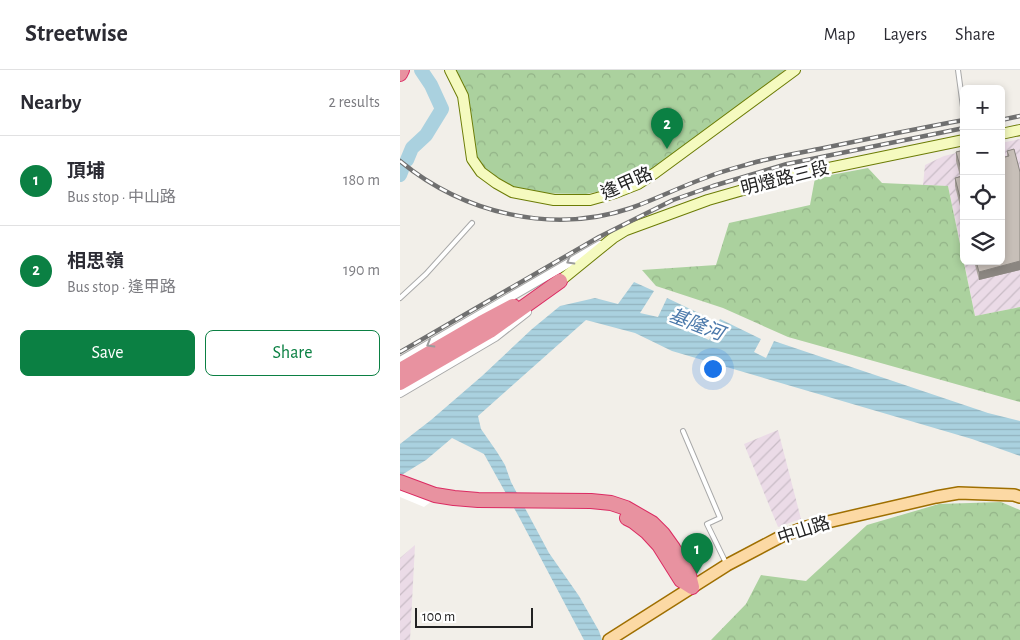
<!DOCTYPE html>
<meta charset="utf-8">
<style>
:root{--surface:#fff;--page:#f7f7f7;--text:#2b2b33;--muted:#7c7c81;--line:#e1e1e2;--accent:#0b8043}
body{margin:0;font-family:"Alegreya Sans","Noto Sans TC",sans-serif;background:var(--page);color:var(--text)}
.controls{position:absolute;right:15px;top:15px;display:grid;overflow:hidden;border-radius:8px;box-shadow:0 2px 8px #0003}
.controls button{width:45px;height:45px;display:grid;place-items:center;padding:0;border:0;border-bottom:1px solid var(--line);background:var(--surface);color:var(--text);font:25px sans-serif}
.scale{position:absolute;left:15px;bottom:12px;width:118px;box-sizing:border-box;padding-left:5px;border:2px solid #222;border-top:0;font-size:14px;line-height:18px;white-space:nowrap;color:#222;-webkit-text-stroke:4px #fff;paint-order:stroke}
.you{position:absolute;left:312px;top:298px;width:18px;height:18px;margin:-12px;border:4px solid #fff;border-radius:50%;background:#1a73e8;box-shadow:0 0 0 8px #1a73e833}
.badge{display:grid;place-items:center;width:32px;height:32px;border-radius:50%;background:var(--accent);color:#fff;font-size:16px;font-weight:700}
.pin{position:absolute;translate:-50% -41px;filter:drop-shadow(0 1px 2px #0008)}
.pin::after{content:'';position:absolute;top:26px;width:18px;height:15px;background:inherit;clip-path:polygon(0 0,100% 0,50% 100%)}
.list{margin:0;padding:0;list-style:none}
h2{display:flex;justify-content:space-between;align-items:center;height:65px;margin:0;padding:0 20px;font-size:21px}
h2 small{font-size:16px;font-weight:400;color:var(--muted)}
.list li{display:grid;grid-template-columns:32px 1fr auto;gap:15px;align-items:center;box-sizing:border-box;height:90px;padding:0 20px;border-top:1px solid var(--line)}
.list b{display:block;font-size:19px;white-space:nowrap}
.list p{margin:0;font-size:16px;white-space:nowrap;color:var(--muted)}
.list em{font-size:16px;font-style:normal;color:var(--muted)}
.actions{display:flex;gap:10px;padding:15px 20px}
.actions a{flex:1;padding:11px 0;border:1px solid var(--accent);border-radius:8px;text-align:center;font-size:18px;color:var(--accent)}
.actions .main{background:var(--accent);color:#fff}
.icon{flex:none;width:28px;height:28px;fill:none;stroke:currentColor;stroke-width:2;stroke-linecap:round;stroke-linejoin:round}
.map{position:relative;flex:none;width:620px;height:570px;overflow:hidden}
header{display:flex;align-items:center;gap:30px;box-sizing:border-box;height:70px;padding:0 25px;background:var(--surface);border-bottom:1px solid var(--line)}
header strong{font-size:24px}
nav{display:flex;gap:28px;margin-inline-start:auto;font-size:18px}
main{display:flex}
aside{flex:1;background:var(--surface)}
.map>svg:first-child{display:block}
.industrial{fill:url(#industrial-furrows)}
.forest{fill:url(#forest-crowns)}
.water{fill:url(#water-rules)}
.pier{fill:#fff}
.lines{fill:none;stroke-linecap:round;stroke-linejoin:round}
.river{stroke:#aad1df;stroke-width:14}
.lane-casing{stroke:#a9a9a9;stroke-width:6}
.street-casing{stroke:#a9a9a9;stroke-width:10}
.secondary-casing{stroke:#6c7c06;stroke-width:12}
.primary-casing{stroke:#9f6f01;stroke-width:14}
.highway-casing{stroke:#db2b62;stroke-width:16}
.lane{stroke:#fff;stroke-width:4}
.street{stroke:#fff;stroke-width:8}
.secondary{stroke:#f5fabf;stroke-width:10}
.primary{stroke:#fcd9a4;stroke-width:11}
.highway{stroke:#e892a0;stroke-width:14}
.rail-casing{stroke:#707070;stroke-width:4.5}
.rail{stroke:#fff;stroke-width:2.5;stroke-dasharray:8;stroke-linecap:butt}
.wall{fill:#aba49e}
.shaded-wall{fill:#8b8681}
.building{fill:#c7bfb8;stroke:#8b8681}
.oneway{stroke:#9c9c9c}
.labels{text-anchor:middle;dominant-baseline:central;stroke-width:5;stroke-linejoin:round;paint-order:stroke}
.street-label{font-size:18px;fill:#222;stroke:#fff}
.water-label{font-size:19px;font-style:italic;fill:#4a78aa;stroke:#fff}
</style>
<header>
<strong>Streetwise</strong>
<nav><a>Map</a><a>Layers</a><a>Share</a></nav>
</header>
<main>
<aside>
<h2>Nearby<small>2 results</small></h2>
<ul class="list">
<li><span class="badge">1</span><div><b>頂埔</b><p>Bus stop · 中山路</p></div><em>180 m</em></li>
<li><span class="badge">2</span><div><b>相思嶺</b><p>Bus stop · 逢甲路</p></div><em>190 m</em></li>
</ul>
<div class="actions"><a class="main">Save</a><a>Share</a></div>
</aside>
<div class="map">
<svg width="620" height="570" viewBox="0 0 620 570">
<defs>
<pattern id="industrial-furrows" width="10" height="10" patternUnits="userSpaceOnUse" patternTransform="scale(1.25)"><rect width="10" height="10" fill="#ebdbe7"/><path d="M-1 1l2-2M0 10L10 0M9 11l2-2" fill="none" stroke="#c9bcc6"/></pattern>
<pattern id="forest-crowns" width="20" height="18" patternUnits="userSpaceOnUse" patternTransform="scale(1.25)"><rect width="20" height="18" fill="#abd19e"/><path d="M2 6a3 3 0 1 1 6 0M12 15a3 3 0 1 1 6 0" fill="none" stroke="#93b388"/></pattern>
<pattern id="water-rules" width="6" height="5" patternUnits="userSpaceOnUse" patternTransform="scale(1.25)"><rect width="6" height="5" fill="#aad1df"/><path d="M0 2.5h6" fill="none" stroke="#92b3bf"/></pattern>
</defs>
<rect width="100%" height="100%" fill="#f2efe9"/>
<!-- industrial -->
<path class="industrial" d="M620 69V237L575 246 564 191H601V73Z
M564 81V191L548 116 523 115 525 95 544 86Z
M378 360 401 449 378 457 344 374Z
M15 475 10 570H0V488Z"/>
<!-- forest -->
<path class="forest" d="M51 0H385L238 114 186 124 116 123 79 102Z
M468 98 482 113 548 116 575 246 620 237V332L388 267 323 238 256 216 242 200 316 195 329 153 410 135 415 108Z
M601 432 620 440V570H311L346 534 361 505 406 511 467 455 539 434Z"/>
<!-- water -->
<path class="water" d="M234 212 254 221 240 243 258 247 267 228 307 247 298 265 309 270 320 249 361 269 354 282 366 288 374 271 588 343 620 351V386L572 369 272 281 235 263 186 250 78 346 81 359 97 382 105 395 111 412 149 483 179 526 199 561 202 570H184L119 447 84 384 52 368 26 390 0 406V374L31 350 82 306 132 259 160 236 195 228 218 234Z"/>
<!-- pier -->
<path class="pier" d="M0 406 44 422 24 437 0 427Z"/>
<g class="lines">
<!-- river -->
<path class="river" d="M7 90 12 78 26 65 42 39 31 15 21 0
M0 105 2 100"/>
<!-- lane casing -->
<g class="lane-casing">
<path id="lane" d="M558 0 563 37
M0 228 26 204 72 153
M283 361 320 448 307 454 326 493"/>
</g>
<!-- street casing -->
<g class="street-casing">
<path id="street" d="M0 291 200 175
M0 323 95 267 127 242"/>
</g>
<!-- secondary casing -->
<g class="secondary-casing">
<path id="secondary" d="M50 0 63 26 72 89 81 102 96 113 112 122 154 130H190L215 123 238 114 255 103 395 0
M601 64 620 60
M160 211 213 168 226 160 308 130 395 105 564 70"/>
</g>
<!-- primary casing -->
<g class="primary-casing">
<path id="primary" d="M209 570 327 495 382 466 406 457 536 427 559 423 614 425 620 427"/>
</g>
<!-- highway casing -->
<g class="highway-casing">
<path id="highway" d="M0 4 2 0
M0 300 81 253 113 236
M0 313 90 261 160 211
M0 412 35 425 54 428 78 430 191 431 211 433 226 438 252 453 263 464 273 478 289 505 292 517
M227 448 233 451 247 462 259 475 281 510 292 517"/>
</g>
<!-- lane -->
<use href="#lane" class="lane"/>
<!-- street -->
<use href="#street" class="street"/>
<!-- secondary -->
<use href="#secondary" class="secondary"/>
<!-- primary -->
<use href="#primary" class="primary"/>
<!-- highway -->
<use href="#highway" class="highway"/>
<!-- rail casing -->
<g class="rail-casing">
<path id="rail" d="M601 50 620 46
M0 91C63 143 152 165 231 138 256 129 280 117 305 108 321 101 339 97 356 92 376 87 398 83 419 79 467 69 515 59 564 50
M0 282 199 167 273 130 313 116 387 94 564 58"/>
</g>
<!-- rail -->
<use href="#rail" class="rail"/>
</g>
<!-- wall -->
<path class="wall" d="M614 79 620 102V200L579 210 574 191H601V88L607 86V81Z
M564 80V152L555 116V108L560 106 556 91V82Z"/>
<!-- shaded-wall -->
<path class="shaded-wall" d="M620 191V200L579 210V202Z"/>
<!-- building -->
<path class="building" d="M614 79 620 102V191L579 202 576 191H601V88L609 86 607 81Z
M564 80V143L555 108 563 106 556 82Z"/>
<!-- one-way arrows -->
<defs><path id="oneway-chevron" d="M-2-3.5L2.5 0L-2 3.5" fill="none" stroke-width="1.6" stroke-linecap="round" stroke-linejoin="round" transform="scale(1.25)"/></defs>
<g class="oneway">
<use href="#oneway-chevron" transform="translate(170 191) rotate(150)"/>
<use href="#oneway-chevron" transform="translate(30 274) rotate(150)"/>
</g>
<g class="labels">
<!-- street labels -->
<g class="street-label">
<text transform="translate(385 109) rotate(-14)">明燈路三段</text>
<text transform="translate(227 114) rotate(-24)">逢甲路</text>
<text transform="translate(404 461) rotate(-18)">中山路</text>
</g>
<!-- water labels -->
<g class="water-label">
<text transform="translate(296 255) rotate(21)">基隆河</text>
</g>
</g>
</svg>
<div class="controls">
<button>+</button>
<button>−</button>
<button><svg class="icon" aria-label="locate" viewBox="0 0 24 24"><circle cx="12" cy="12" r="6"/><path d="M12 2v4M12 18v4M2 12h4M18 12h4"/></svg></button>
<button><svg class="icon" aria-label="layers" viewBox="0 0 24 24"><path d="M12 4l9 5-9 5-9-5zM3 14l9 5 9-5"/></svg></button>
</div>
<div class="scale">100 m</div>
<div class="you"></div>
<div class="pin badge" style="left:297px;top:504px">1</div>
<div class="pin badge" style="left:267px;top:79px">2</div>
</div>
</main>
